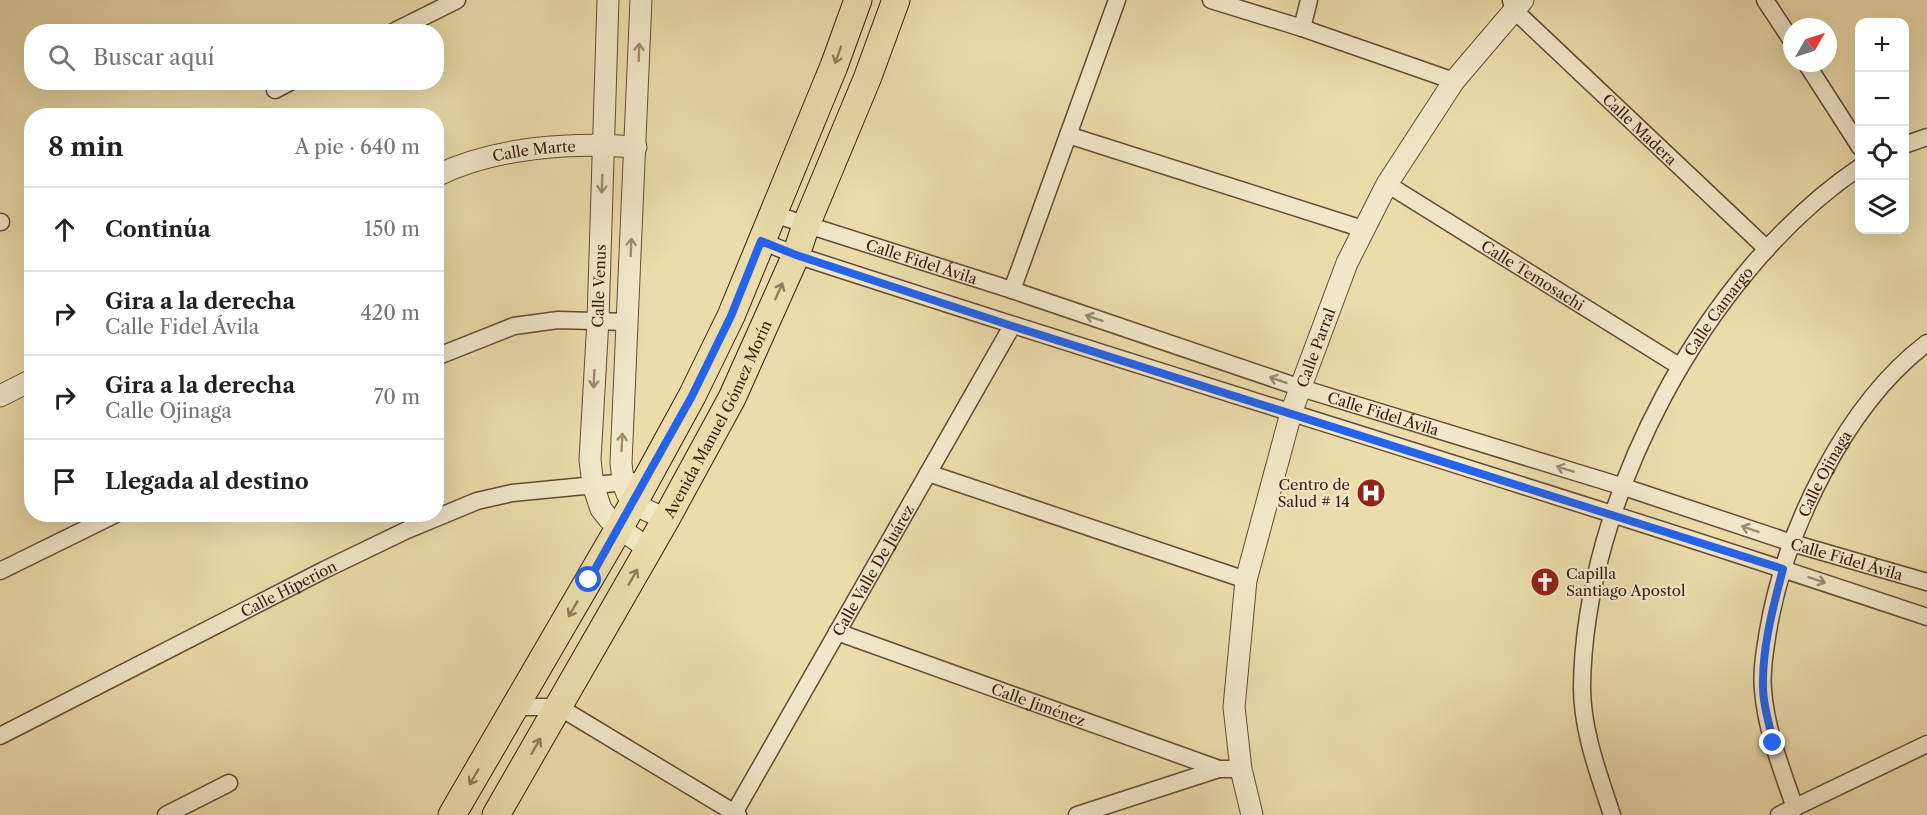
<!DOCTYPE html>
<html lang="es">
<meta charset="utf-8">
<style>
:root{--surface:#fff;--page:#f6f6f6;--text:#202124;--muted:#757577;--line:#e0e0e0}
body{margin:0;font-family:"Libre Caslon Text",serif;background:var(--page);color:var(--text)}
.controls{position:absolute;right:18px;top:18px;display:grid;overflow:hidden;border-radius:12px;box-shadow:0 6px 24px #0002}
.controls button{width:54px;height:54px;display:grid;place-items:center;padding:0;border:0;border-bottom:2px solid var(--line);background:var(--surface);color:var(--text);font:30px sans-serif}
.compass{position:absolute;left:1783px;top:18px;width:54px;height:54px;border-radius:50%;background:var(--surface);box-shadow:0 6px 24px #0002;rotate:51deg}
.stop{position:absolute;width:18px;height:18px;margin:-14px;border:4px solid #2563eb;border-radius:50%;background:#fff}
.stop.end{background:#2563eb;border-color:#fff;box-shadow:0 2px 6px #0008}
.list{margin:0;padding:0;list-style:none}
h2{display:flex;justify-content:space-between;align-items:center;height:78px;margin:0;padding:0 24px;font-size:26px}
h2 small{font-size:20px;font-weight:400;color:var(--muted)}
.list li{display:grid;grid-template-columns:39px 1fr auto;gap:18px;align-items:center;box-sizing:border-box;height:84px;padding:0 24px;border-top:2px solid var(--line)}
.list b{display:block;font-size:22px;white-space:nowrap}
.list p{margin:0;font-size:20px;white-space:nowrap;color:var(--muted)}
.list em{font-size:20px;font-style:normal;color:var(--muted)}
.icon{flex:none;width:33px;height:33px;fill:none;stroke:currentColor;stroke-width:2;stroke-linecap:round;stroke-linejoin:round}
.map{position:relative;flex:none;width:1927px;height:815px;overflow:hidden}
.search{position:absolute;background:var(--surface);box-shadow:0 6px 24px #0002;left:24px;top:24px;width:420px;height:66px;display:flex;align-items:center;gap:15px;box-sizing:border-box;padding:0 21px;border-radius:24px;color:var(--muted);font-size:22px}
.panel{position:absolute;background:var(--surface);box-shadow:0 6px 24px #0002;left:24px;top:108px;width:420px;height:414px;border-radius:24px}
.map>svg:first-child{display:block}
.lines{fill:none;stroke-linecap:round;stroke-linejoin:round}
.minor-casing{stroke:#644a34;stroke-width:19}
.tertiary-casing{stroke:#644a34;stroke-width:23}
.primary-casing{stroke:#371a0c;stroke-width:29}
.minor{stroke:#f2e8c9;stroke-width:16}
.tertiary{stroke:#f2e8c9;stroke-width:21}
.primary{stroke:#ebdcac;stroke-width:27}
.oneway{stroke:#9e8b74}
.oneway2{stroke:#917b5c}
.route{stroke:#2563eb;stroke-width:8}
.labels{text-anchor:middle;dominant-baseline:central;stroke-width:4.5;stroke-linejoin:round;paint-order:stroke}
.street-label{font-size:15px;fill:#371a0c;stroke:#f2e8c9}
.poi-label{font-size:15px;fill:#371a0c;stroke:#f2e8c9;text-anchor:end}
</style>
<div class="map">
<svg width="1927" height="815" viewBox="0 0 1927 815">
<rect width="100%" height="100%" fill="#ebdcac"/>
<filter id="stains"><feTurbulence type="fractalNoise" baseFrequency=".00333" numOctaves="4"/><feColorMatrix values="0 0 0 0 .2 0 0 0 0 .09 0 0 0 0 .02 0 0 0 .5 -.17"/></filter>
<radialGradient id="worn" r=".72"><stop offset=".6" stop-color="#630" stop-opacity="0"/><stop offset="1" stop-color="#630" stop-opacity=".3"/></radialGradient>
<g class="lines">
<!-- minor casing -->
<g class="minor-casing">
<g id="minor">
<path d="M1211 0 1302 28 1454 81"/>
<path id="s1" d="M1511 0 1513 9 1767 249"/>
<path d="M1765 0 1792 41"/>
<path d="M1302 28 1309 0"/>
<path d="M393 32 457 0"/>
<path d="M1806 63 1860 147"/>
<path d="M275 90 290 82"/>
<path d="M1068 135 1363 229"/>
<path d="M1904 145 1927 137"/>
<path id="s2" d="M1387 184 1679 366"/>
<path id="s3" d="M773 214 1012 290 1301 388 1624 487 1792 543 1927 582"/>
<path d="M0 222H1"/>
<path d="M761 241 796 255C1172 378 1552 491 1927 617"/>
<path d="M1012 290 1117 0"/>
<path d="M436 357 514 326 558 320 628 322"/>
<path d="M928 473 1246 580"/>
<path d="M0 571 116 514"/>
<path id="s4" d="M837 632 1219 769H1241"/>
<path d="M514 707H559L738 815"/>
<path id="s5" d="M0 736 324 570 407 530 477 501 512 493 636 481"/>
<path id="s6" d="M1795 808C1782 770 1766 730 1763 690 1761 671 1765 650 1768 631 1785 531 1845 405 1927 343"/>
<path d="M166 815 229 783"/>
<path id="s7" d="M733 815 1012 326"/>
<path d="M1077 815 1219 769"/>
<path id="s8" d="M1612 815C1599 775 1582 731 1582 687 1584 500 1705 272 1860 167"/>
<path d="M1779 815 1927 744"/>
</g>
</g>
<!-- tertiary casing -->
<g class="tertiary-casing">
<g id="tertiary">
<path d="M608 0 598 320 590 460 593 485 601 509 609 519 619 528 649 549"/>
<path d="M641 0 621 463C625 504 630 503 666 519"/>
<path id="s9" d="M436 176C494 147 572 142 636 147"/>
<path d="M0 396 32 380"/>
<path id="s10" d="M1252 815 1241 769 1234 707 1246 580 1291 413 1347 263 1387 184 1454 81 1523 0"/>
</g>
</g>
<!-- primary casing -->
<g class="primary-casing">
<g id="primary">
<path d="M452 815 633 504 692 396 731 316 834 66 858 0"/>
<path id="s11" d="M496 815 666 519 732 398 796 255 806 225 867 79 896 0"/>
</g>
</g>
<!-- minor -->
<use href="#minor" class="minor"/>
<!-- tertiary -->
<use href="#tertiary" class="tertiary"/>
<!-- primary -->
<use href="#primary" class="primary"/>
</g>
<!-- one-way arrows -->
<defs><path id="oneway-shaft" d="M-6 0H5M1.5-3L5.5 0L1.5 3" fill="none" stroke-width="1.6" stroke-linecap="round" stroke-linejoin="round" transform="scale(1.5)"/></defs>
<g class="oneway">
<use href="#oneway-shaft" transform="translate(639 52) rotate(-88)"/>
<use href="#oneway-shaft" transform="translate(602 184) rotate(92)"/>
<use href="#oneway-shaft" transform="translate(631 247) rotate(-88)"/>
<use href="#oneway-shaft" transform="translate(1094 318) rotate(-161)"/>
<use href="#oneway-shaft" transform="translate(594 379) rotate(93)"/>
<use href="#oneway-shaft" transform="translate(1278 380) rotate(-161)"/>
<use href="#oneway-shaft" transform="translate(622 442) rotate(-87)"/>
<use href="#oneway-shaft" transform="translate(1565 469) rotate(-163)"/>
<use href="#oneway-shaft" transform="translate(1750 529) rotate(-161)"/>
<use href="#oneway-shaft" transform="translate(1817 580) rotate(19)"/>
</g>
<g class="oneway2">
<use href="#oneway-shaft" transform="translate(838 55) rotate(110)"/>
<use href="#oneway-shaft" transform="translate(779 291) rotate(-66)"/>
<use href="#oneway-shaft" transform="translate(633 577) rotate(-60)"/>
<use href="#oneway-shaft" transform="translate(573 609) rotate(120)"/>
<use href="#oneway-shaft" transform="translate(536 746) rotate(-60)"/>
<use href="#oneway-shaft" transform="translate(474 777) rotate(120)"/>
</g>
<g class="lines">
<!-- route -->
<path class="route" d="M589 580 692 396 731 316 761 241 796 255 1012 326 1783 569C1773 607 1762 648 1763 688 1763 706 1770 725 1773 743"/>
</g>
<!-- icons -->
<defs>
<g id="hospital-disc" transform="scale(1.5)"><circle r="9.5" fill="#8f2418" stroke="#f2e8c9"/><path d="M-5-5h3v3.5h4V-5h3V5h-3V1.5h-4V5h-3Z" fill="#fff"/></g>
<g id="church-disc" transform="scale(1.5)"><circle r="9.5" fill="#8f2418" stroke="#f2e8c9"/><path d="M-1.2-6h2.4v3.5h3.3v2.4h-3.3V6h-2.4V-.1h-3.3v-2.4h3.3Z" fill="#fff"/></g>
</defs>
<g fill-rule="evenodd">
<use href="#hospital-disc" x="1371" y="493"/>
<use href="#church-disc" x="1545" y="582"/>
</g>
<g class="labels">
<!-- street labels -->
<g class="street-label">
<text stroke="none"><textPath href="#s1" startOffset="184">Calle Madera</textPath></text>
<text stroke="none"><textPath href="#s9" startOffset="102">Calle Marte</textPath></text>
<text stroke="none"><textPath href="#s3" startOffset="156">Calle Fidel Ávila</textPath></text>
<text stroke="none"><textPath href="#s2" startOffset="172">Calle Temosachi</textPath></text>
<text transform="translate(599 286) rotate(-88)">Calle Venus</text>
<text stroke="none"><textPath href="#s8" startOffset="538">Calle Camargo</textPath></text>
<text stroke="none"><textPath href="#s10" startOffset="480">Calle Parral</textPath></text>
<text stroke="none"><textPath href="#s3" startOffset="642">Calle Fidel Ávila</textPath></text>
<text stroke="none"><textPath href="#s11" startOffset="454">Avenida Manuel Gómez Morín</textPath></text>
<text stroke="none"><textPath href="#s6" startOffset="350">Calle Ojinaga</textPath></text>
<text stroke="none"><textPath href="#s3" startOffset="1128">Calle Fidel Ávila</textPath></text>
<text stroke="none"><textPath href="#s7" startOffset="282">Calle Valle De Juárez</textPath></text>
<text stroke="none"><textPath href="#s5" startOffset="324">Calle Hiperion</textPath></text>
<text stroke="none"><textPath href="#s4" startOffset="214">Calle Jiménez</textPath></text>
</g>
<!-- poi labels -->
<g class="poi-label">
<text x="1350" y="484">Centro de<tspan x="1350" dy="17">Salud # 14</tspan></text>
<text x="1566" y="573" text-anchor="start">Capilla<tspan x="1566" dy="17">Santiago Apostol</tspan></text>
</g>
</g>
<rect width="100%" height="100%" filter="url(#stains)"/>
<rect width="100%" height="100%" fill="url(#worn)"/>
</svg>
<div class="controls">
<button>+</button>
<button>−</button>
<button><svg class="icon" aria-label="locate" viewBox="0 0 24 24"><circle cx="12" cy="12" r="6"/><path d="M12 2v4M12 18v4M2 12h4M18 12h4"/></svg></button>
<button><svg class="icon" aria-label="layers" viewBox="0 0 24 24"><path d="M12 4l9 5-9 5-9-5zM3 14l9 5 9-5"/></svg></button>
</div>
<svg class="compass" viewBox="-18 -18 36 36"><path d="M0-13l5 13h-10z" fill="#e53935"/><path d="M0 13l5-13h-10z" fill="#757577"/></svg>
<div class="stop" style="left:589px;top:580px"></div>
<div class="stop end" style="left:1773px;top:743px"></div>
<div class="search"><svg class="icon" aria-label="search" viewBox="0 0 24 24"><circle cx="10" cy="10" r="6"/><path d="M15 15l6 6"/></svg>Buscar aquí</div>
<section class="panel">
<h2>8 min<small>A pie · 640 m</small></h2>
<ul class="list">
<li><svg class="icon" aria-label="ahead" viewBox="0 0 24 24"><path d="M12 20V5M6 11l6-6 6 6"/></svg><div><b>Continúa</b></div><em>150 m</em></li>
<li><svg class="icon" aria-label="right" viewBox="0 0 24 24"><path d="M7 20v-9h11M14 6l5 5-5 5"/></svg><div><b>Gira a la derecha</b><p>Calle Fidel Ávila</p></div><em>420 m</em></li>
<li><svg class="icon" aria-label="right" viewBox="0 0 24 24"><path d="M7 20v-9h11M14 6l5 5-5 5"/></svg><div><b>Gira a la derecha</b><p>Calle Ojinaga</p></div><em>70 m</em></li>
<li><svg class="icon" aria-label="arrive" viewBox="0 0 24 24"><path d="M6 21V4h12l-3 4 3 4H6"/></svg><div><b>Llegada al destino</b></div></li>
</ul>
</section>
</div>
